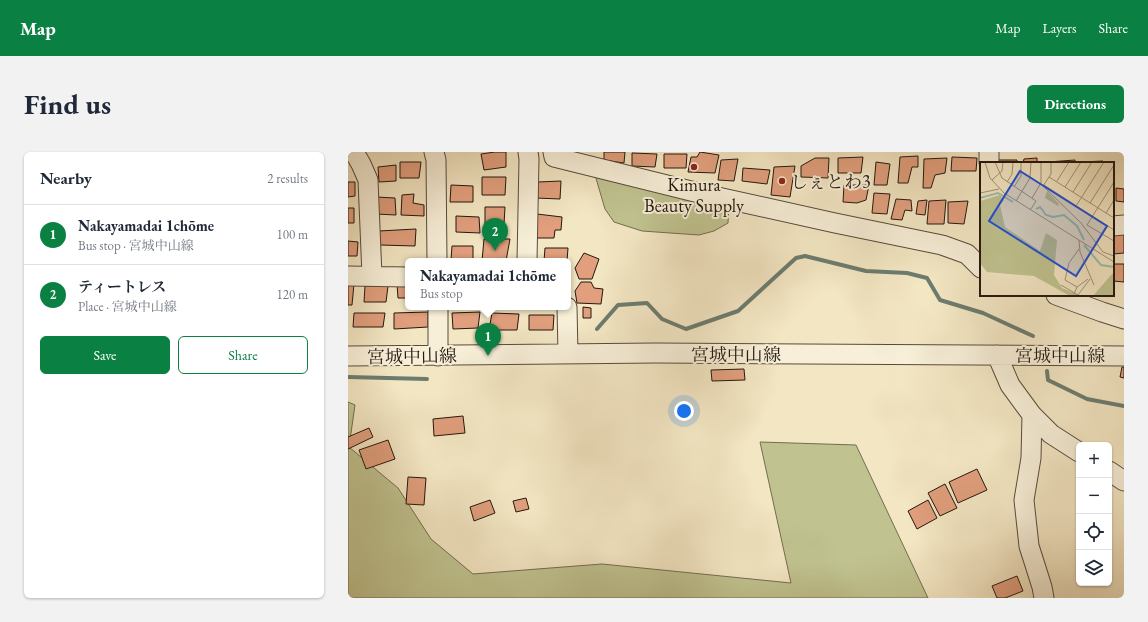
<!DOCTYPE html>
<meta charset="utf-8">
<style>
:root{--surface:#fff;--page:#f2f2f3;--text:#1f2937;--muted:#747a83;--line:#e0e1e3;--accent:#0b8043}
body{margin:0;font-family:"EB Garamond","Noto Serif JP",serif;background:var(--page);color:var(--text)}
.controls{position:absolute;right:12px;bottom:12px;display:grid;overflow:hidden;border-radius:6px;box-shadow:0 1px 3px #0004}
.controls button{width:36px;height:36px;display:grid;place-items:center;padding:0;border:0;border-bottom:1px solid var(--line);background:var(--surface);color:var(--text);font:20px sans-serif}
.you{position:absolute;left:336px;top:259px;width:14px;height:14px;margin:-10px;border:3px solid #fff;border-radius:50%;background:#1a73e8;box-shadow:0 0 0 6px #1a73e833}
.badge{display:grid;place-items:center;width:26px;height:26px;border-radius:50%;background:var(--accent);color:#fff;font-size:13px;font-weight:700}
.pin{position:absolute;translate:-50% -33px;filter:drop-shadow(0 1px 2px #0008)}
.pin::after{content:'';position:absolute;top:21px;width:14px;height:12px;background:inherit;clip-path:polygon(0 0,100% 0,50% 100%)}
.popup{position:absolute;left:57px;top:106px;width:166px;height:52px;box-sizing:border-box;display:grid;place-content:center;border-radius:6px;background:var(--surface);filter:drop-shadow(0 1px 3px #0005);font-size:13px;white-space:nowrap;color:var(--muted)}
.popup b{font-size:15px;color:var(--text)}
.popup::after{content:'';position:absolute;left:50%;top:100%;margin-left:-8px;border:8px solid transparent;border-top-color:var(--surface)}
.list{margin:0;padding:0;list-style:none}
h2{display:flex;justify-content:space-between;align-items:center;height:52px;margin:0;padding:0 16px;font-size:17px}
h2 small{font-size:13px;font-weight:400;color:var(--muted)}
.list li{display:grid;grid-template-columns:26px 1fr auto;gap:12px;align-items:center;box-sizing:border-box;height:60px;padding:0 16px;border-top:1px solid var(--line)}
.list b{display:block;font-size:15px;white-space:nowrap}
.list p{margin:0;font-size:13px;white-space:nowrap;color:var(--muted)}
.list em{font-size:13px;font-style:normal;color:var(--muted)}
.actions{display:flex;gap:8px;padding:12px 16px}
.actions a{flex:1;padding:9px 0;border:1px solid var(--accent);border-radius:6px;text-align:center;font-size:14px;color:var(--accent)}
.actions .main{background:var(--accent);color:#fff}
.icon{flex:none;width:22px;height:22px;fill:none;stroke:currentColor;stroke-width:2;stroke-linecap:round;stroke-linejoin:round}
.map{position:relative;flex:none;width:776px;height:446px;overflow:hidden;border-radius:6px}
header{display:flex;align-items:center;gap:24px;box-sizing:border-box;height:56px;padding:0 20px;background:var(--accent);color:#fff}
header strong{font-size:19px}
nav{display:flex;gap:22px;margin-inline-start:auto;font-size:14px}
.intro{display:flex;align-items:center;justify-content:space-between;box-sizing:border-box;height:96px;padding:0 24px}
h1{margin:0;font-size:28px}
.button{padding:10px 18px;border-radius:6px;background:var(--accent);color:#fff;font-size:14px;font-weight:700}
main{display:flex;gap:24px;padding:0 24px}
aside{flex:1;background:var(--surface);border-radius:6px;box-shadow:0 1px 3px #0004}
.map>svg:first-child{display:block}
.green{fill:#c0c390;stroke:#726d50}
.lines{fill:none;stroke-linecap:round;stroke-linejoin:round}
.stream{stroke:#6c7c6f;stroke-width:4}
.building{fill:#e19f7d;stroke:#24170f}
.minor-casing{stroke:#584b3c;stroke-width:21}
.minor{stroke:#f7efd8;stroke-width:19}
.poi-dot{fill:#8f2418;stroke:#f7efd8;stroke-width:1.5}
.labels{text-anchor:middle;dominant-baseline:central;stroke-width:4;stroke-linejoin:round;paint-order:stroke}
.poi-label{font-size:18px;fill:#24170f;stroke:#f7efd8;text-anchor:start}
.street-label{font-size:18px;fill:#24170f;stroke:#f7efd8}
.inset-river{fill:none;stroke:#9cc0af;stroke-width:2}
.inset-road{fill:none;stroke:#a0937b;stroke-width:1}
.view{fill:#1d4ed8;fill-opacity:0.15;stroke:#1d4ed8;stroke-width:2}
.inset-edge{fill:none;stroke:#24170f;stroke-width:2}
</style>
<header>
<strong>Map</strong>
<nav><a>Map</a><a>Layers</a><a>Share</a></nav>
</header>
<div class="intro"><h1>Find us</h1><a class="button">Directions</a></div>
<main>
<aside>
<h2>Nearby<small>2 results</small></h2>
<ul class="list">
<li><span class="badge">1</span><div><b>Nakayamadai 1chōme</b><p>Bus stop · 宮城中山線</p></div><em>100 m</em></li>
<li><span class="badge">2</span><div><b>ティートレス</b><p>Place · 宮城中山線</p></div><em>120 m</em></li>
</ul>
<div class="actions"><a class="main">Save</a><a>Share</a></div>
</aside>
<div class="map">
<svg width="776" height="446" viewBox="0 0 776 446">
<rect width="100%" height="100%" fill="#f3e6c3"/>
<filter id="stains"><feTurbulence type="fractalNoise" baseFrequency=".005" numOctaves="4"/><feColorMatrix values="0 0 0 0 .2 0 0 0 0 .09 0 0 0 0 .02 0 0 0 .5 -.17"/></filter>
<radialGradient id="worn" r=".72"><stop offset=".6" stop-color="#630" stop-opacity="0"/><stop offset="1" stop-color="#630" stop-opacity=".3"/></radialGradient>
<!-- green -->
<path class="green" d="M247 23 381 54 380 71 366 79 351 83 294 79 266 70 257 57Z
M0 250 7 253 1 295 50 336 83 387 125 422 254 412 443 431 412 290 508 293 580 446H0Z"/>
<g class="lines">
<!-- stream -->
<path class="stream" d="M249 177 270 153 299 151 314 167 338 177 390 159 448 106 457 104 518 119 559 121 579 126 592 148 635 161 685 184
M699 219 700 228 739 247 776 254
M0 225 79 227"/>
</g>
<!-- building -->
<path class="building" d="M147 0H158V15L136 18 133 2Z
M256 0H277L276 11 256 8Z
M352 0 371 3 367 21 340 20 343 5H349Z
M284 1 309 2 307 15 284 14Z
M316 2H339L338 16H316Z
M570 4V15H564L560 31H550L552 5Z
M515 5 513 21H490V6Z
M604 5 629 6 628 19H603Z
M467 6H481L480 26 453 25V14Z
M599 6 597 21 587 23 583 36H575L576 7Z
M689 6V11H675L676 7Z
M390 7 386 29 370 28 373 8Z
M649 8H669V11H649Z
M727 8V11H700V10Z
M755 9V11H733V10Z
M52 10H73L71 26H52Z
M528 10 542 12 539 33H526Z
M48 13V29L31 30 30 15Z
M447 14 442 45 423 43 426 15Z
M395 16 422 18 419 32 394 29Z
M134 25H158L157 43H134Z
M213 29 212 47 188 46 190 30Z
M0 30H7V44L0 45Z
M103 33 125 34V50H102Z
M496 33H521L518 48 509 51 495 50Z
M768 36 776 37V50L768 49Z
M526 41 542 42 539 62 524 61Z
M66 42 65 51 76 53V64L53 63 54 43Z
M28 45 47 46 48 63 28 62Z
M548 47 563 48 564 59 557 58 554 68 543 67Z
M579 48 577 63 568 62 570 49Z
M598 48 596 72H579L581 49Z
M620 49 616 72 600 71V50Z
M137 55H157L156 72H137Z
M0 56H6V71H0Z
M189 62 214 65 213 78H207L206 86H189Z
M108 64 131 65 132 81 108 80Z
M68 77 67 94 32 93 31 79Z
M776 80V101L765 102V82Z
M136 87H162L158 109H134Z
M0 89 10 90 9 104H0Z
M104 94H125V108H103Z
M197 96H220L219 109H196Z
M236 101 251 107 244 127H231L227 116Z
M765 112H776V130L765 129Z
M233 130H243L246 136 255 137 253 152 229 151 227 139Z
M6 132 4 153H0V133Z
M49 132 60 133V146H50Z
M17 134H40L38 150H16Z
M235 155 243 156V166H235Z
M80 160V175L46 177V161Z
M132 160 130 176 105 177 104 161Z
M6 161H37L35 175H5Z
M144 161 171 162 169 178H141Z
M181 163H206L205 178H181Z
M774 215H776V226L772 225Z
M396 217 397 228 364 229 363 218Z
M115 264 117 281 86 284 85 267Z
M21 276 25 285 0 297V285Z
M40 288 47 307 18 317 11 298Z
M629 317 639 338 610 351 601 330Z
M60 325 78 326 76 353 58 352Z
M597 332 609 356 592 364 580 341Z
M178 346 181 357 168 360 165 349Z
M142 348 147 361 126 369 122 355Z
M580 348 589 366 569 377 560 359Z
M669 424 675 439 657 446H649L644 434Z"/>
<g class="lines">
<!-- minor casing -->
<g class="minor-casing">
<path id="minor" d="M6 0 13 12 20 28 24 124
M86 0 88 8 89 109
M205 0 206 5 347 40 487 71 594 93 619 102 633 116
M641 11V0
M765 74 776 73
M179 109 181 7 180 0
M0 124 60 125
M708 143 754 160 776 167
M90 155V204
M219 155 220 202
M649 203 662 233 684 263 703 282 731 300
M0 204 308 201 776 204
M684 263 683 306 676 348 681 394 694 435 696 446
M761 319 776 329"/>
</g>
<!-- minor -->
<use href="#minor" class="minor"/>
</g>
<!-- markers -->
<g class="poi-dot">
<circle cx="346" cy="15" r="4"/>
<circle cx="434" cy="29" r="4"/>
</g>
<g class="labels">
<!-- poi labels -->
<g class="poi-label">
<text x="442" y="29">しぇとわ3</text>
<text x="346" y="32" text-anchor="middle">Kimura<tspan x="346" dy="21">Beauty Supply</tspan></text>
</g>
<!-- street labels -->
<g class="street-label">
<text x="388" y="202">宮城中山線</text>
<text x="712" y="203">宮城中山線</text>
<text transform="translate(64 204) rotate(-1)">宮城中山線</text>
</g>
</g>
<!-- overview -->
<g transform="translate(632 10)">
<rect width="134" height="134" fill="#f3e6c3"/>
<path d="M67 29 79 42 78 44 65 36ZM20 33 24 38 20 43 25 65 60 89 66 71 77 78 74 113 82 126 101 134H90L54 114 7 110 0 101V39ZM134 111V134H113L131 113Z" fill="#c0c390"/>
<path class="inset-river" d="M0 36 18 31 33 40M56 47 60 45 66 53 73 55 84 53 97 64 104 78M104 83 121 103 134 105"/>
<path class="inset-road" d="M5 0 10 16 24 31 134 100M15 0 22 16 56 39 51 47M71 0V12L63 24 101 61 123 90 134 94M69 15 134 56M12 18 22 9 23 0M77 19 89 0M27 20 32 12 33 0M134 20 107 63 134 79M64 23 134 68M34 25 41 14V0M85 25 101 0M93 30 112 0M0 31 19 27M52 36 61 21V0M36 39 50 16 51 0M110 41 134 3M96 44 124 0M126 51 134 38M99 78 100 90 114 123M81 123 98 133 110 117M97 125 85 118 89 101 99 87M94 132 97 125 108 117"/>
<path class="view" d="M40 9 127 64 96 114 9 59Z"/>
<rect width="134" height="134" class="inset-edge"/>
</g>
<rect width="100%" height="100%" filter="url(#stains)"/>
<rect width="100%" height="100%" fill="url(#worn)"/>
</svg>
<div class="controls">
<button>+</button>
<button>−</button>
<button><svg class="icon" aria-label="locate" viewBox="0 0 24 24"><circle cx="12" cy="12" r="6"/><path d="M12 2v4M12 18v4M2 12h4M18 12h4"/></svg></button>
<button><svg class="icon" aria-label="layers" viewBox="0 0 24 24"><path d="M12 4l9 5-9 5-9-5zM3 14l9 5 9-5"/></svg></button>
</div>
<div class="you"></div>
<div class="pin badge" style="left:140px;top:204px">1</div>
<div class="popup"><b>Nakayamadai 1chōme</b>Bus stop</div>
<div class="pin badge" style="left:147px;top:99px">2</div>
</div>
</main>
